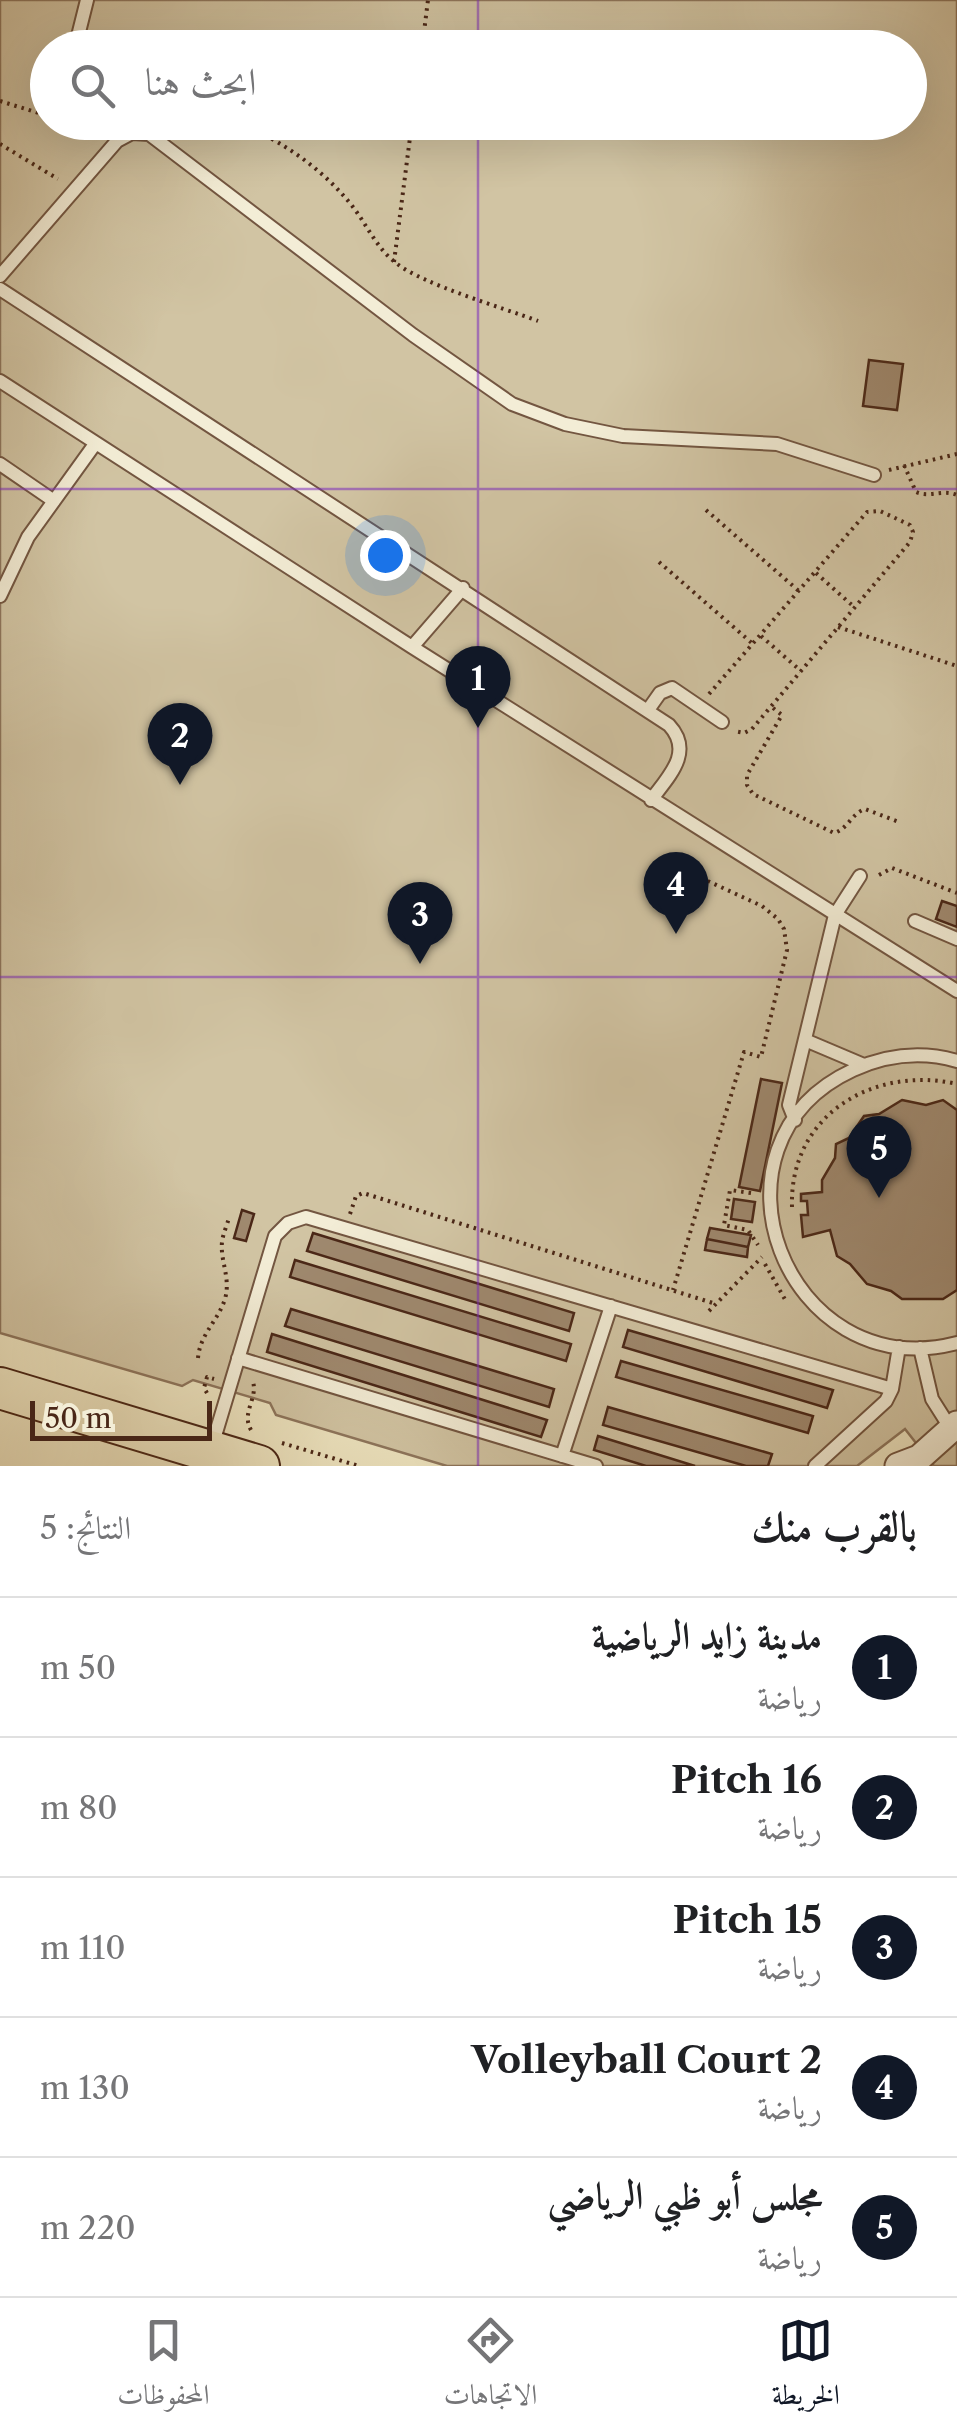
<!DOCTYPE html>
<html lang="ar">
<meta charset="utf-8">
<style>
:root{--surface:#fff;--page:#f6f6f6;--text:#202124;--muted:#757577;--line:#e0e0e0;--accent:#111827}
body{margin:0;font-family:"Libre Caslon Text",Amiri,serif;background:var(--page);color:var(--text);direction:rtl}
.scale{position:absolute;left:30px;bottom:25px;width:182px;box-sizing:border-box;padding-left:10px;border:5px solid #4a2717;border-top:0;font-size:28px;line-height:35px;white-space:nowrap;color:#4a2717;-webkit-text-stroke:8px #f3edd6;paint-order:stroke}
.you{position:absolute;left:385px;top:555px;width:35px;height:35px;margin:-25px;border:8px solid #fff;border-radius:50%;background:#1a73e8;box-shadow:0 0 0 15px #1a73e833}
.badge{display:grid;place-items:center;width:65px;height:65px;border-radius:50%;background:var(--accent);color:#fff;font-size:32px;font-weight:700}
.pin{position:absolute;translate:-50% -82px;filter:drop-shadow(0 2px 5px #0008)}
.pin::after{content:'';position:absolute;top:52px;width:35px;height:30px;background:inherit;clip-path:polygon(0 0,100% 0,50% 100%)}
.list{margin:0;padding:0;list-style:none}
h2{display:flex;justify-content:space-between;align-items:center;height:130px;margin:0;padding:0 40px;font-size:42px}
h2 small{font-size:32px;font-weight:400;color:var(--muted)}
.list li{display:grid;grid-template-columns:65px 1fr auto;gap:30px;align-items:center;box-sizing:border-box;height:140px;padding:0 40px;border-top:2px solid var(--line)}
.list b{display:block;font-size:38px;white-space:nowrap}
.list p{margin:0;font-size:32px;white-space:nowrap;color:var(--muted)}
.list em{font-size:32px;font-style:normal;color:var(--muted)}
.icon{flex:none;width:55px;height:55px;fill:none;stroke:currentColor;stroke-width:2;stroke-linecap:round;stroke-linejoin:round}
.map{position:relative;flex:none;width:957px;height:1466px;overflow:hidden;direction:ltr}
.search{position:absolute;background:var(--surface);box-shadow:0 10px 40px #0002;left:30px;right:30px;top:30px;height:110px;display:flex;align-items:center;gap:25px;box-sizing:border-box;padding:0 35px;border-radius:55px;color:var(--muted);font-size:38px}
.sheet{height:830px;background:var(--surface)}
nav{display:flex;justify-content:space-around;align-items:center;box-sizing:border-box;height:140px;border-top:2px solid var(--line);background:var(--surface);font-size:28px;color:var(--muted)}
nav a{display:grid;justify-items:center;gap:5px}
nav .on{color:var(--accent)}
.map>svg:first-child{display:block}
.green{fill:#d1c4a3;stroke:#8e765d;stroke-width:2.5;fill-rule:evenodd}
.building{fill:#9f896f;stroke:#4a2717;stroke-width:2.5}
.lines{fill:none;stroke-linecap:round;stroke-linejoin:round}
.service-casing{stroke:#735641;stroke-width:16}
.minor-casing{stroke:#735641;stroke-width:29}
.primary-casing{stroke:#4a2717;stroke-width:44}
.path{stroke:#4a2717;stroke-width:4;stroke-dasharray:2.5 5;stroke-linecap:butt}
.service{stroke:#f3edd6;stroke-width:12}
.minor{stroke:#f3edd6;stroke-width:25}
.primary{stroke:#ede4c0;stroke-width:40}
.grid{fill:none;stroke:#7b2cbf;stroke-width:2.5;stroke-opacity:0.55}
</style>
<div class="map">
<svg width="957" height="1466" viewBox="0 0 957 1466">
<rect width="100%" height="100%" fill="#ede4c0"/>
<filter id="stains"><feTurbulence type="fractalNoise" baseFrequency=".002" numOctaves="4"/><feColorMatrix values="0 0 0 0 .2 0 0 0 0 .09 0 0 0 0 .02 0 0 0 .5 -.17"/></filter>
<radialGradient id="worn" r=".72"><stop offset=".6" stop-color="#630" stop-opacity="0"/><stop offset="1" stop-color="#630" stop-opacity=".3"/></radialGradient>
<!-- green -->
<path class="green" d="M0 0H957V1466H934L905 1429 857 1466H447L276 1415 270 1403 193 1380 182 1386 0 1333ZM48 48H910V122H48Z"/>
<!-- building -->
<path class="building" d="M869 360 903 364 897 410 863 406Z
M942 901 957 906V927L936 919Z
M761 1079 782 1083 760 1191 739 1187Z
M902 1100 926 1105 943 1100 957 1110V1290L943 1299H902L891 1291 867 1284 850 1264 837 1256 830 1230 803 1237 801 1215H808L807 1201H801V1194L822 1192V1180L835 1158 836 1144 849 1138 864 1116 879 1114Z
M734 1199 755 1202 752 1222 731 1219Z
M242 1210 254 1214 246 1241 234 1238Z
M710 1228 751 1235 748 1247 707 1239Z
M313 1233 574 1313 569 1331 307 1251Z
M707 1239 748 1247 747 1257 705 1250Z
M295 1260 571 1344 566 1361 290 1277Z
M291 1309 554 1389 549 1407 285 1326Z
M628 1330 833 1390 827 1408 623 1347Z
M272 1334 547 1420 541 1437 267 1352Z
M621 1361 813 1416 808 1433 616 1377Z
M608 1407 772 1454 768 1466H746L603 1425Z
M598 1436 695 1466H646L594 1450Z"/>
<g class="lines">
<!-- service casing -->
<g class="service-casing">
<path id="service" d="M75 48 87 0
M0 276 117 141 132 133 149 134 413 335 512 404 565 424 623 436 777 444 874 475
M0 289 669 725C694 752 669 776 651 800
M0 381 412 647 957 991
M0 464 54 501
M0 596 28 537 95 444
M412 647 463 588
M648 710 660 693 672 688 722 722
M915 921 957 939
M805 1040 864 1065
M957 1061C922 1051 886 1055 853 1070 693 1144 785 1387 957 1343
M795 1120 789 1105 835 915 860 876
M920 1348 932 1399 951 1429
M238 1358 596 1466
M212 1446 275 1236 288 1223 306 1217 892 1389
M562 1456 611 1306
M815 1466 886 1401 892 1389 899 1347"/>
</g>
<!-- minor casing -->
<g class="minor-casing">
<path id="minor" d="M898 1466 919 1458 957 1424"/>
</g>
<!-- primary casing -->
<g class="primary-casing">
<path id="primary" d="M0 1388 259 1466"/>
</g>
<!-- path -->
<path class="path" d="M422 48 428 0
M0 101 48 116
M238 122C281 141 319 166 349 202 366 222 375 247 396 263 424 285 501 307 538 321
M0 144 58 179
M394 262 412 122
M904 465 916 492C930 498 942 489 957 495
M889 470 957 454
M706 510 800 592
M659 562 753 644
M816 573 853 606
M838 627 957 666
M761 636 801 671
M709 694 867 512 880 511 910 525 913 532 910 542 752 729 744 733 734 731
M773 708 782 715 747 775V785L753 794 834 833C848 829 851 814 865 809L899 822
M660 859 762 906 778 919 784 929 787 950 761 1057 744 1052 673 1290
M879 875 892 868 957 893
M751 1193 730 1190 724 1225 748 1230 758 1245
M792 1207C789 1115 874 1065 957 1084
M350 1214 356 1196 363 1193 716 1304
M765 1264 787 1303
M709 1311 762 1257
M198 1358C200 1334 218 1321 225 1299 231 1278 220 1261 222 1242 223 1234 227 1225 229 1218
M207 1393 204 1388 207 1377 214 1379
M251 1430C241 1413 258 1398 253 1382
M282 1443 359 1466"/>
<!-- service -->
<use href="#service" class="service"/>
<!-- minor -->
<use href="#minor" class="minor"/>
<!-- primary -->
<use href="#primary" class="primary"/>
</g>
<!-- grid -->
<path class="grid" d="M478 0V48M478 122V1466M0 489H957M0 977H957"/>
<rect width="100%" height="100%" filter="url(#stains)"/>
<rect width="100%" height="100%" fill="url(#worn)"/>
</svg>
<div class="scale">50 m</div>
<div class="you"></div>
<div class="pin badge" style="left:478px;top:728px">1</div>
<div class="pin badge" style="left:180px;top:785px">2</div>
<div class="pin badge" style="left:420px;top:964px">3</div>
<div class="pin badge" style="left:676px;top:934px">4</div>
<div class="pin badge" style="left:879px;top:1198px">5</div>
<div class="search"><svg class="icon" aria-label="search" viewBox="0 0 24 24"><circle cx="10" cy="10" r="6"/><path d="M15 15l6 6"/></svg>ابحث هنا</div>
</div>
<section class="sheet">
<h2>بالقرب منك<small>النتائج: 5</small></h2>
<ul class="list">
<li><span class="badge">1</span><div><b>مدينة زايد الرياضية</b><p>رياضة</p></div><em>50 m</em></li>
<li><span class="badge">2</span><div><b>Pitch 16</b><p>رياضة</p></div><em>80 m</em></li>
<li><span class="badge">3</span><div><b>Pitch 15</b><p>رياضة</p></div><em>110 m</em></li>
<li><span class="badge">4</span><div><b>Volleyball Court 2</b><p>رياضة</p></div><em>130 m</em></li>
<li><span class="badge">5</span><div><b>مجلس أبو ظبي الرياضي</b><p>رياضة</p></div><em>220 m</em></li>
</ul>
</section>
<nav>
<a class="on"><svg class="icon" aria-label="map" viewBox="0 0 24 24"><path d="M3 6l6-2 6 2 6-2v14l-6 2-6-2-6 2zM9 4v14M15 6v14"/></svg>الخريطة</a>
<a><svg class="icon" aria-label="directions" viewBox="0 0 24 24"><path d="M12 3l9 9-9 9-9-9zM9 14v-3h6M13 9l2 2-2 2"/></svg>الاتجاهات</a>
<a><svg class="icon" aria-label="saved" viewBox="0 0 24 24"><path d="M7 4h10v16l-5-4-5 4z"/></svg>المحفوظات</a>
</nav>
